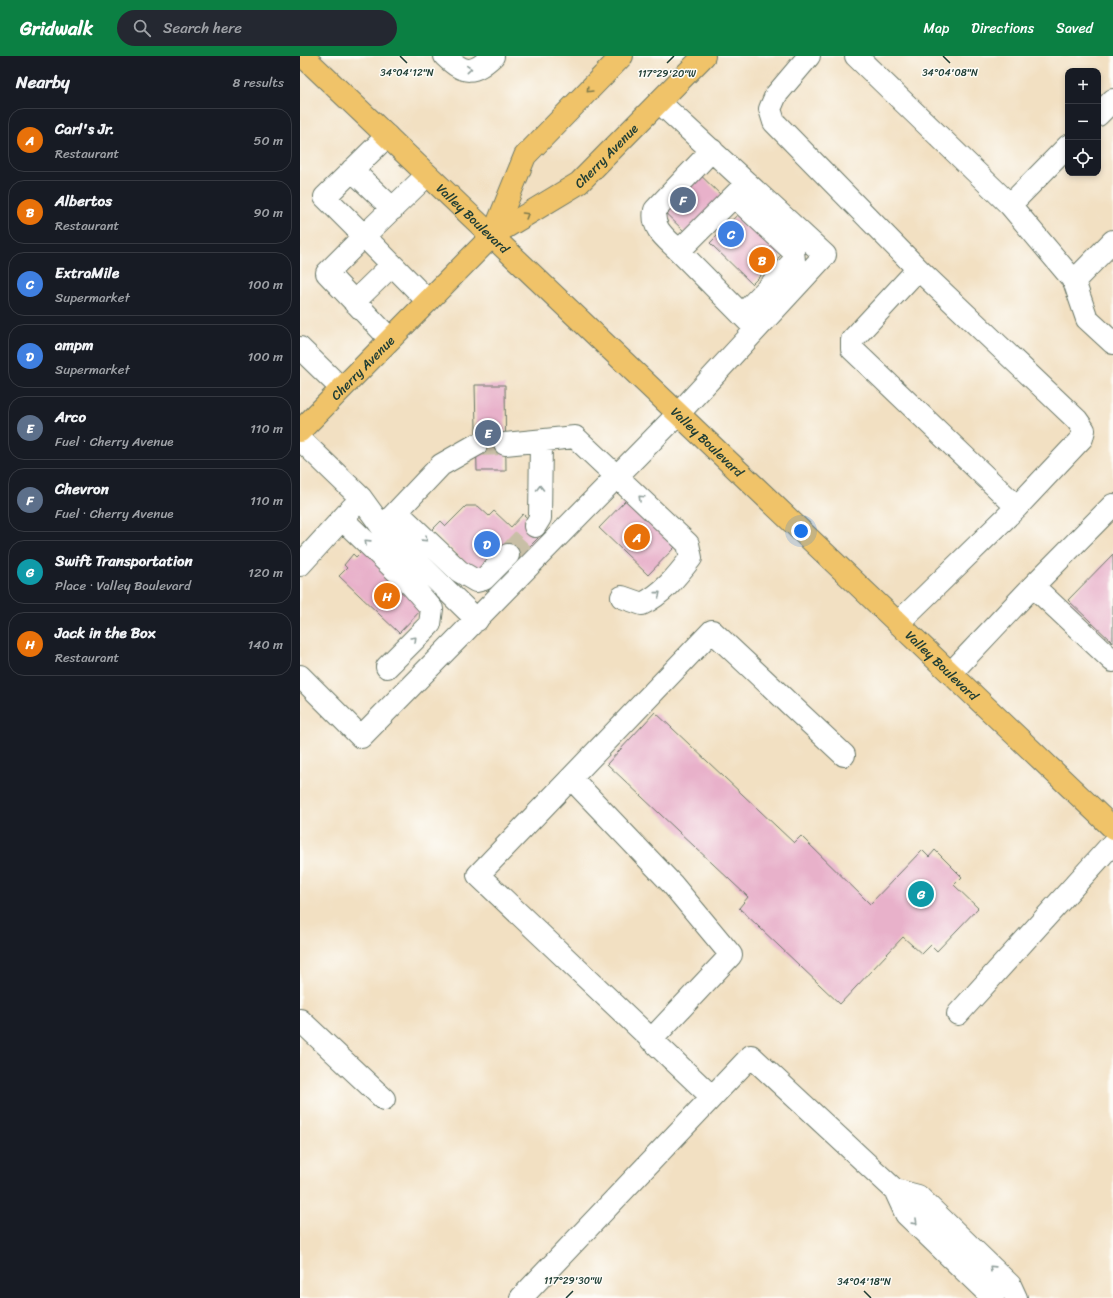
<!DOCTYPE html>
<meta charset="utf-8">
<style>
:root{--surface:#171b24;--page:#242831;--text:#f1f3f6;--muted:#9ea1a6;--line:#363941;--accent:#0b8043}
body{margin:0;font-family:Sriracha,sans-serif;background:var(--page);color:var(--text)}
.controls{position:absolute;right:12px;top:12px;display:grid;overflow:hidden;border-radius:8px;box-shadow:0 2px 6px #0003}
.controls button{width:36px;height:36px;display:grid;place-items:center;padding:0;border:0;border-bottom:1px solid var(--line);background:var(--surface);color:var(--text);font:20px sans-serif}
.you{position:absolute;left:501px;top:475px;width:14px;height:14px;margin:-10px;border:3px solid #fff;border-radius:50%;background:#1a73e8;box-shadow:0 0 0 6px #1a73e833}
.badge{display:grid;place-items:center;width:26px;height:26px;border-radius:50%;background:var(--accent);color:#fff;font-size:13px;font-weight:700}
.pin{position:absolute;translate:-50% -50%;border:2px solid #fff;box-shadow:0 1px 4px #0006}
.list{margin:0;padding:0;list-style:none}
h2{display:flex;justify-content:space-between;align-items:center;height:52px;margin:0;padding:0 16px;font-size:17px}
h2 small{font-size:13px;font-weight:400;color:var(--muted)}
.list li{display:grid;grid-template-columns:26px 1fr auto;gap:12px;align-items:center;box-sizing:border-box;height:64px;margin:0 8px 8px;padding:0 8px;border:1px solid var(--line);border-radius:16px}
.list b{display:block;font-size:15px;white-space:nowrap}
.list p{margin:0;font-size:13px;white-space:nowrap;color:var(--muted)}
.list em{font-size:13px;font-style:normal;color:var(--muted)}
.icon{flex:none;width:22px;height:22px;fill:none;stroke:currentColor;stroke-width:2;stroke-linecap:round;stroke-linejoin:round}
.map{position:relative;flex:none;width:813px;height:1242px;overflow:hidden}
header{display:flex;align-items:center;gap:24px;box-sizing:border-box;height:56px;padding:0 20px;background:var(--accent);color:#fff}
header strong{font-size:19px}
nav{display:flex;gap:22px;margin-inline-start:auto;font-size:14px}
.search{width:280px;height:36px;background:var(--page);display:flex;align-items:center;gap:10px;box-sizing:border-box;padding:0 14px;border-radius:22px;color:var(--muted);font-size:15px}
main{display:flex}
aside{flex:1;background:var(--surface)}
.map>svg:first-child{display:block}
.building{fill:#e8b1ca}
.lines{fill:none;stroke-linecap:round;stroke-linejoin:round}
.minor-tunnel{stroke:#c8bfa6;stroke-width:22;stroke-dasharray:22 11;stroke-linecap:butt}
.minor-casing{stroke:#697666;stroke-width:24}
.major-casing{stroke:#697666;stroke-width:24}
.minor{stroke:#fff;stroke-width:22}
.major{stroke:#f0c369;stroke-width:22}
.oneway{stroke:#8f9e9a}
.oneway2{stroke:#7d794c}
.ticks{fill:none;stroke:#1f3d34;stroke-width:1.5}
.labels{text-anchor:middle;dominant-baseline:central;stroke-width:3;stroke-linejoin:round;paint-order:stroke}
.street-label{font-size:13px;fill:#1f3d34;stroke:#fdfcf7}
.ticks-label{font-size:10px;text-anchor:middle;fill:#1f3d34;stroke:#fdfcf7;stroke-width:3;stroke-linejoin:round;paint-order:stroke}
</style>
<header>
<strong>Gridwalk</strong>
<div class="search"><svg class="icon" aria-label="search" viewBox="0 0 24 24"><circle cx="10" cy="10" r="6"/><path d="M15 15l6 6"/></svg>Search here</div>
<nav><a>Map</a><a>Directions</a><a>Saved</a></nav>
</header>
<main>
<aside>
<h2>Nearby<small>8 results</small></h2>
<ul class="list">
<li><span class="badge" style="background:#e8710a">A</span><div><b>Carl's Jr.</b><p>Restaurant</p></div><em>50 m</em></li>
<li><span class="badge" style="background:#e8710a">B</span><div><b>Albertos</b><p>Restaurant</p></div><em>90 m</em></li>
<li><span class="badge" style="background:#3f7fe0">C</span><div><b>ExtraMile</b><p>Supermarket</p></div><em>100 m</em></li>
<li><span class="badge" style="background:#3f7fe0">D</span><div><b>ampm</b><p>Supermarket</p></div><em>100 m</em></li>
<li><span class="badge" style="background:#5c6f8a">E</span><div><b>Arco</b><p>Fuel · Cherry Avenue</p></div><em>110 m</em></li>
<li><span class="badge" style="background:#5c6f8a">F</span><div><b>Chevron</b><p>Fuel · Cherry Avenue</p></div><em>110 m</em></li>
<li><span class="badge" style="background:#0f9aa8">G</span><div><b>Swift Transportation</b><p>Place · Valley Boulevard</p></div><em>120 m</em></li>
<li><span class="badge" style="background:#e8710a">H</span><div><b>Jack in the Box</b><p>Restaurant</p></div><em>140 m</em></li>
</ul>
</aside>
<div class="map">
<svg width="813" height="1242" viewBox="0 0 813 1242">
<rect width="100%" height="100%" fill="#fdfcf7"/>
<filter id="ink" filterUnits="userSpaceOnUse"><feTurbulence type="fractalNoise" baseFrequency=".025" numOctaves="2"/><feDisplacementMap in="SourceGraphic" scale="8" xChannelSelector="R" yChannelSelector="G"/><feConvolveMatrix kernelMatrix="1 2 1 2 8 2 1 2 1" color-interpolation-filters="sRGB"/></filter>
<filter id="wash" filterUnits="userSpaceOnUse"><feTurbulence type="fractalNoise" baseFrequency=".012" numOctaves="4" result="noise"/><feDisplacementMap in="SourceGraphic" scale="16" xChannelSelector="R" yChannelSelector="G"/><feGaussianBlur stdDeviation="0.9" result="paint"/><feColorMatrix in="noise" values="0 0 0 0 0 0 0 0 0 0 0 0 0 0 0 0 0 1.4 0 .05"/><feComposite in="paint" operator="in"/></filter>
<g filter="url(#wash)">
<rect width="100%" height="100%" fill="#f2e0c2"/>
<g id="blocks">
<!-- building -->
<path class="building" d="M388 107 424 142 388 179 352 144Z
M441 155 483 197 452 228 410 187Z
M175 329H205L206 415H177Z
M326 444 375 491 348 519 299 472Z
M166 450H178L189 460 194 455 211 471 223 458 243 477 214 506 176 517 132 474 141 465 146 470Z
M64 493 125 550 99 577 39 520 47 512 44 509 53 498 56 501Z
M813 498V587L768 544Z
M355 656 494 787 501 780 570 848 622 794 629 801 635 794 662 821 654 829 678 852 637 895 631 889 622 898 603 881 540 948 439 852 448 841 307 708Z"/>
</g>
</g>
<g filter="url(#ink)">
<use href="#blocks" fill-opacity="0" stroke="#697666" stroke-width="1"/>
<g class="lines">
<!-- minor-tunnel -->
<path class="minor-tunnel" d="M176 389 205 388
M208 499 235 470"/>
<!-- minor casing -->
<g class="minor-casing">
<path id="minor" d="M145 0C165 19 173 18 193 0
M509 0 476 39 470 53 474 66 618 213 552 284V293L717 451 598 567
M556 0 710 149 774 225 787 263 813 287
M798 59 813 44
M87 80 25 141 64 180 127 119
M52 114 93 153
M447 127 379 195 456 273
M434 140 493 195 494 205 442 259
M710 149 768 90
M379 195C367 183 351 173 355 154L412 94
M618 213 777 364 784 374 782 382 717 451
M774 225 813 185
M54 246 92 209
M90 283 27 217 64 180 128 245
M0 292 41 332
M0 383 61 442 82 471 177 564
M205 388 275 381 388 488 391 502C377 520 363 538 342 548L322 541
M97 456 159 515 176 525 184 523 208 499
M42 463 112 530 132 553 130 568 87 611
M86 467 141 409 176 389
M235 470 240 462 241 385
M0 509 52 452
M733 530 813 605
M651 617 733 530 813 449
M0 620 61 681 378 358 525 199 359 46
M271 722 372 828 431 899 351 984
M658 958 813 787
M0 964 84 1043
M412 1041 178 819 412 575 544 699
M595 1134 618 1140 710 1229 716 1242
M221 1242 451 1000 595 1134 606 1158 693 1242"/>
</g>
<!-- major casing -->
<g class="major-casing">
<g id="major">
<path id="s1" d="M3 0 813 772"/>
<path d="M193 179 225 100 322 0"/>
<path id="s2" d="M0 375 193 179 279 127 404 0"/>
</g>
</g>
<!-- minor -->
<use href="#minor" class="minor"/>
<!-- major -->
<use href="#major" class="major"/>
</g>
<!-- one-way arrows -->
<defs><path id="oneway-chevron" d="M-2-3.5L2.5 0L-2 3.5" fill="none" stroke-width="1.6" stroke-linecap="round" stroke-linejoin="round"/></defs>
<g class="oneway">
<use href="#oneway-chevron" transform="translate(169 13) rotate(-5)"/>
<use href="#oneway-chevron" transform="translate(240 432) rotate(-90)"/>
<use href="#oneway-chevron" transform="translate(341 442) rotate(-137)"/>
<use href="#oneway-chevron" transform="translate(125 483) rotate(44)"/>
<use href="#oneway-chevron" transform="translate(67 486) rotate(-136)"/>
<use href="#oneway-chevron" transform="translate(358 538) rotate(-41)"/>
<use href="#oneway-chevron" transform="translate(114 583) rotate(-45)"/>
<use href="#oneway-chevron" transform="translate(615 1166) rotate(44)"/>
<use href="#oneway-chevron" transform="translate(692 1212) rotate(-136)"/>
</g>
<g class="oneway2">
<use href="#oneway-chevron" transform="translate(289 34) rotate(134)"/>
<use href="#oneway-chevron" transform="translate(226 159) rotate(-31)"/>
</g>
</g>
<!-- ticks -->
<path class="ticks" d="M100 0 107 7M643 0 650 7M367 7 374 0M564 1235 571 1242M266 1242 273 1235"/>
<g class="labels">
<!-- street labels -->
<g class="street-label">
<text stroke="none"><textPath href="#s2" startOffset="414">Cherry Avenue</textPath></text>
<text stroke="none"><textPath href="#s1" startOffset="235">Valley Boulevard</textPath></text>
<text stroke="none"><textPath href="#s2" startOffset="89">Cherry Avenue</textPath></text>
<text stroke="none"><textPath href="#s1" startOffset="559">Valley Boulevard</textPath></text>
<text stroke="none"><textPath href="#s1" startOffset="883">Valley Boulevard</textPath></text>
</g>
</g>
<g class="ticks-label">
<text x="107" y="20">34°04'12"N</text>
<text x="650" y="20">34°04'08"N</text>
<text x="367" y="21">117°29'20"W</text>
<text x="273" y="1228">117°29'30"W</text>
<text x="564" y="1229">34°04'18"N</text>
</g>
</svg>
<div class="controls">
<button>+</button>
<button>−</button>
<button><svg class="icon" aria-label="locate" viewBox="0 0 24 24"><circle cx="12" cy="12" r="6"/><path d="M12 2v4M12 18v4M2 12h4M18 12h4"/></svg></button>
</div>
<div class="you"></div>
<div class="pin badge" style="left:337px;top:481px;background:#e8710a">A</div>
<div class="pin badge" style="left:462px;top:204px;background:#e8710a">B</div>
<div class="pin badge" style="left:431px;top:178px;background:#3f7fe0">C</div>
<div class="pin badge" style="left:187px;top:488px;background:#3f7fe0">D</div>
<div class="pin badge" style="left:188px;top:377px;background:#5c6f8a">E</div>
<div class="pin badge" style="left:383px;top:144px;background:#5c6f8a">F</div>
<div class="pin badge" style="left:621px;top:838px;background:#0f9aa8">G</div>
<div class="pin badge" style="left:87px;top:540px;background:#e8710a">H</div>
</div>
</main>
